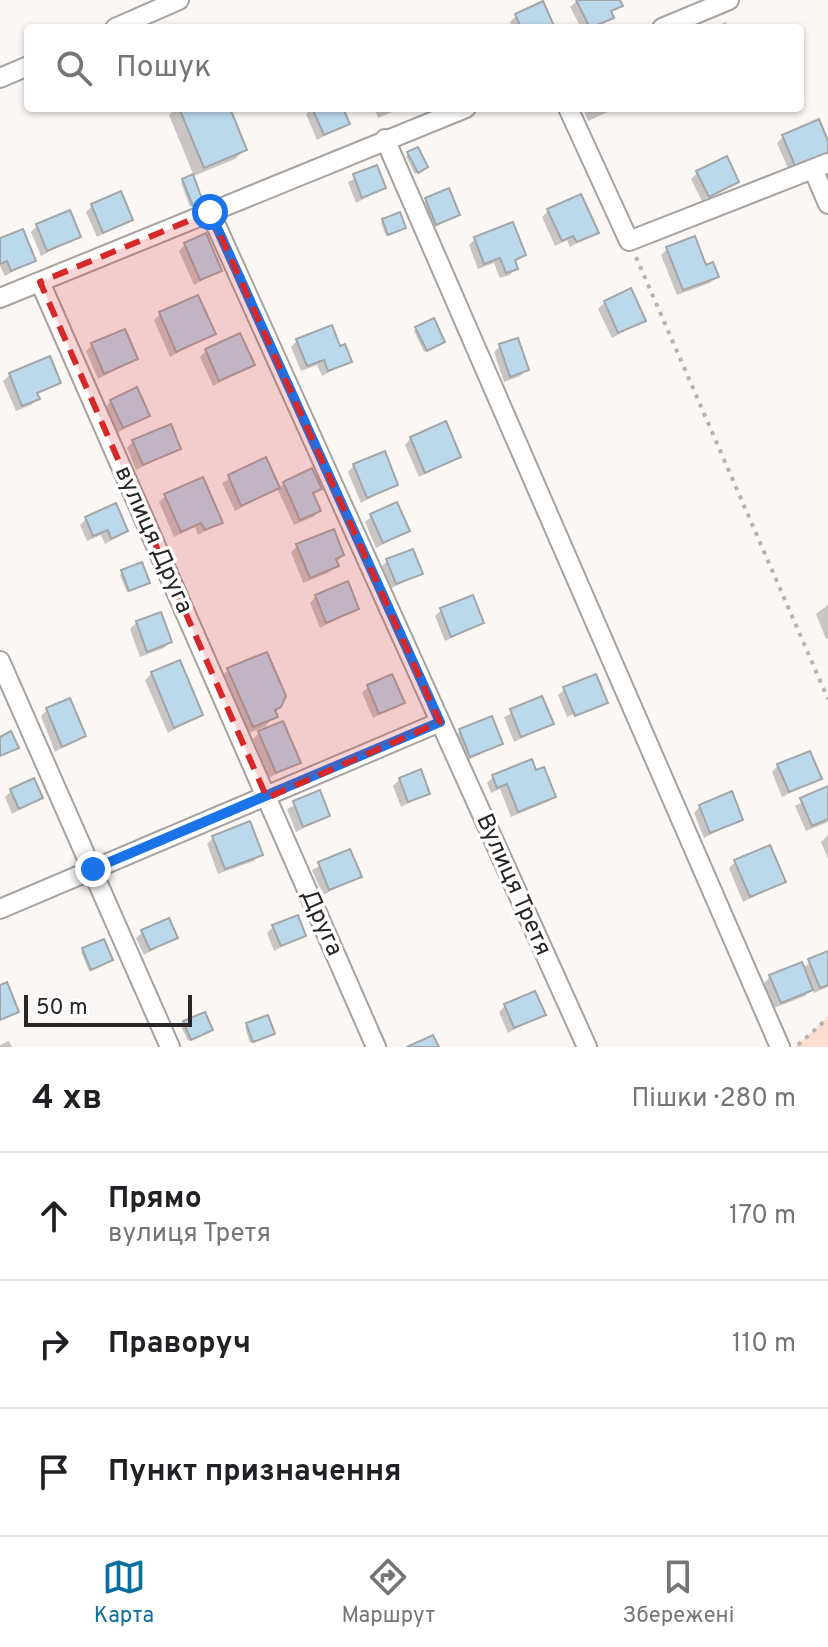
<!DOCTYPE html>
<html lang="uk">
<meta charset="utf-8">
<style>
:root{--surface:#fff;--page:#f2f2f2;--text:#202124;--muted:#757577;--line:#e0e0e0;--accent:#0a6f9c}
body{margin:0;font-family:Overpass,sans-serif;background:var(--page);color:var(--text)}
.scale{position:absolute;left:24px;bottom:20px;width:168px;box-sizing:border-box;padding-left:8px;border:4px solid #282626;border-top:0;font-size:22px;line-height:28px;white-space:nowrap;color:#282626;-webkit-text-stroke:6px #fff;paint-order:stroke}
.stop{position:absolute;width:24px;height:24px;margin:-18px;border:6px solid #1a73e8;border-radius:50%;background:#fff}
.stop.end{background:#1a73e8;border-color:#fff;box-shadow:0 2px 8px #0008}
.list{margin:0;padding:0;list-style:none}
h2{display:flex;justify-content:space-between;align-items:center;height:104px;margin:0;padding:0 32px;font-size:34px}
h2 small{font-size:26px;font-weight:400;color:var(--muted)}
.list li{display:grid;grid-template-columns:52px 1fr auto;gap:24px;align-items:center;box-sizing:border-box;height:128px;padding:0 32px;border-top:2px solid var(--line)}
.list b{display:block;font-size:30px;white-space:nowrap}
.list p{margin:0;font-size:26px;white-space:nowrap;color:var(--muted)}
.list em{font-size:26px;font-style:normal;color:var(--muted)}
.icon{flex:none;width:44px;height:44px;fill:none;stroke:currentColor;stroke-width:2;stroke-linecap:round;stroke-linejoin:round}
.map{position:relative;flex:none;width:828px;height:1047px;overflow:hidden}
.search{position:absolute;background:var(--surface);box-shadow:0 2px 6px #0004;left:24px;right:24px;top:24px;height:88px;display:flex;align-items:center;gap:20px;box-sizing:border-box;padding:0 28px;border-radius:8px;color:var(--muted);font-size:30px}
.sheet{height:488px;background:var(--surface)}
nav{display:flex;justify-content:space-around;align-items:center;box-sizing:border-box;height:112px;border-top:2px solid var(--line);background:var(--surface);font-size:22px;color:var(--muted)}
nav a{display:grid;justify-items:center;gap:4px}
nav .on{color:var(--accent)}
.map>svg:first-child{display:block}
.green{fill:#fcdfd0}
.shadow{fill:#0003}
.building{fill:#bcd9ec;stroke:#a3a6a8;stroke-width:2}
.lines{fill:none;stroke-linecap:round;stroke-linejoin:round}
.minor-casing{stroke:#a5a2a0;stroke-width:22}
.path{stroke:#b6b3b2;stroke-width:4;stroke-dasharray:4 6;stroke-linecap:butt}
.minor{stroke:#fff;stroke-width:18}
.route{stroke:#1a73e8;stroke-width:10}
.marked{fill:#d62828;fill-opacity:0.2;stroke:#d62828;stroke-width:6;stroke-dasharray:16 10;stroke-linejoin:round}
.labels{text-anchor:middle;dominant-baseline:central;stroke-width:7;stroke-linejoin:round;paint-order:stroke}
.street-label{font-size:24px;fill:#282626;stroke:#fff}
</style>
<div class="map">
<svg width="828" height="1047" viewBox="0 0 828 1047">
<rect width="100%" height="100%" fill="#faf7f5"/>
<!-- green -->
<path class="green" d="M828 1017V1047H795Z"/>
<!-- shadow -->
<path class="shadow" d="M617 0 620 5 609 14 611 18 597 28H581L570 7 578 0Z
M516 16 553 28H513L510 22Z
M726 22 728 28H712Z
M176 108H227L245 149 235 159 194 176 169 115Z
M312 108H341L347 124 317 140 306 114Z
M374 108H402L378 118Z
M583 108H617L588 121Z
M783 137 828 146V154L790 173 777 143Z
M409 154 423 169 415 174 406 156Z
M376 167 384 188 356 203 348 182Z
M697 173 737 181 702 201 691 179Z
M183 180 201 202 199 204 190 207 181 183Z
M427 200 457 214 430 230 420 206Z
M92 206 131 219 97 237 86 212Z
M548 211 596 232 570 247 567 240 555 246 542 217Z
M383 221 404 227 386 236 381 223Z
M37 226 79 236 41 256 31 232Z
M475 239 524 255 514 263 516 268 510 275 500 278 494 263 478 269 469 245Z
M0 240 34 260 5 276 0 266Z
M185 244 219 271 194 285 179 251Z
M668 248 704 268 717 276 710 283 677 295 661 255Z
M605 302 643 320 612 338 598 309Z
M160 314 213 333 170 357 154 320Z
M417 328 443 342 424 352 414 331Z
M297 341 350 361 322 376 317 365 301 371 291 347Z
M92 345 136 359 98 379 86 351Z
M500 346 527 370 520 376 504 382 494 352Z
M206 351 252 365 213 386 200 357Z
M10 375 59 382 36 395 38 399 31 405 16 411 3 381Z
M111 401 148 415 117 433 105 408Z
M411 438 459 457 419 477 405 445Z
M133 441 179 448 136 470 127 448Z
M265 460 278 489 284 483 319 488 312 495 319 511 313 517 294 525 277 488 235 511 222 483Z
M354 465 396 484 361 503 348 472Z
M165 496 221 522 198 535 195 527 174 537 159 502Z
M372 516 408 531 376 548 365 522Z
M86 519 126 531 105 544 101 535 87 541 80 525Z
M297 546 342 555 330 572 303 583 291 552Z
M387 561 421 573 390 589 381 567Z
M122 572 148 582 127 592 120 575Z
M316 596 357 609 320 628 310 603Z
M828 605V638L826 639 816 614Z
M441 610 482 623 445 641 435 616Z
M137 622 170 642 164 648 140 657 130 629Z
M228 670 280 706 266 726 243 736 218 679Z
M152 673 201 715 168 733 145 680Z
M368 687 403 702 373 718 362 693Z
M565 689 605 702 567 717 558 695Z
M541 698 551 724 514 742 504 717Z
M47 710 84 736 55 752 41 716Z
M460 731 501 744 464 762 454 737Z
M259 733 298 762 269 778 253 739Z
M778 765 819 778 782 797 772 772Z
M535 772 553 796 547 802 511 817 500 789 491 793 487 783 493 777Z
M400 779 428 793 401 807 393 786Z
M828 788V822L806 831 795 806Z
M11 791 41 798 12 814 5 797Z
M319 793 328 815 296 832 287 809Z
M700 806 741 819 704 838 694 813Z
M828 835V859L821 842Z
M213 838 260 854 254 861 218 874 207 844Z
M349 851 360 876 323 895 312 870Z
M735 862 783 882 743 902 729 868Z
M273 927 303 935 274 951 267 933Z
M143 932 175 938 144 955 136 938Z
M83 950 111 960 89 971 81 952Z
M828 953V987L814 993 812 989 805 996 774 1008 764 983 770 977 802 968Z
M505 1006 543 1014 508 1033 499 1012Z
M184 1023 211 1030 188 1041 181 1026Z
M247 1025 270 1036 250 1043 245 1027Z
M9 1041 12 1047H0V1045Z"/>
<!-- building -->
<path class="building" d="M576 0H620L623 6 611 11 614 18 590 28Z
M543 1 555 28H521L515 14Z
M179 108H230L247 150 204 168Z
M312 108H343L350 124 324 135Z
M819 119 828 141V154L796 168 782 135Z
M418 147 428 167 418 173 407 152Z
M727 156 739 182 709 197 696 171Z
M377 165 386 188 362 198 353 174Z
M193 174 203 202 193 206 182 179Z
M449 188 460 215 436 225 425 198Z
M121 191 133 220 103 233 91 204Z
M581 194 599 233 577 242 573 236 562 241 547 209Z
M70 210 81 237 47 251 36 224Z
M400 212 406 228 388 235 382 219Z
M513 222 526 255 515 260 518 269 506 273 500 258 484 264 474 237Z
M23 229 36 261 11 271 7 261 0 264V238Z
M206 233 222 271 200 280 184 243Z
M695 236 706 265 713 262 719 277 683 290 666 247Z
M631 288 646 321 618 333 604 301Z
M198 295 216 334 176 352 159 312Z
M434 318 445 342 427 351 415 327Z
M332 325 340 346 345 344 352 362 328 371 324 360 307 366 296 339Z
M125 329 138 359 104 374 91 343Z
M240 333 255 365 219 381 205 349Z
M518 338 529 370 510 377 499 344Z
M50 356 61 383 37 393 40 399 22 406 9 373Z
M137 387 150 416 123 428 110 400Z
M446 421 461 457 425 473 410 437Z
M171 424 181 449 143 465 132 440Z
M385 451 398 485 367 498 353 464Z
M266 457 280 488 241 506 228 475Z
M312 468 322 489 313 493 321 511 300 520 283 482Z
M203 477 223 523 205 530 201 523 181 532 164 494Z
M397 502 410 531 383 543 370 514Z
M116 503 128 531 111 539 108 530 93 536 85 517Z
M334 529 344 555 336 559 339 566 310 578 296 544Z
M413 549 423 574 396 584 386 559Z
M142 562 150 583 129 591 121 570Z
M348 581 359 609 326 623 315 595Z
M473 595 484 623 451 637 440 608Z
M161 612 172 642 147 652 136 621Z
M267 652 286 696 281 707 275 710 278 717 253 727 227 668Z
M180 660 203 715 174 728 151 672Z
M392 674 405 703 379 714 367 685Z
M596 674 608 703 575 716 563 687Z
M542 696 554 724 521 737 510 709Z
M70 698 86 736 62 747 46 708Z
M492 716 503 744 470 757 459 729Z
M283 721 301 763 276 773 258 731Z
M11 731 19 748 0 756V737Z
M810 751 822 779 789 792 777 764Z
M532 759 536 770 544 767 556 797 518 812 507 784 497 788 492 775Z
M421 769 430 794 408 802 399 778Z
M34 778 43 798 19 809 10 789Z
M828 786V819L812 826 800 798Z
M320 790 330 816 303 827 293 801Z
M732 791 743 820 710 833 699 805Z
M250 821 263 855 225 869 212 836Z
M770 845 786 882 750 897 734 860Z
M350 849 362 877 329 890 318 862Z
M298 915 306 936 281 946 272 925Z
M169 918 178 938 150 950 141 930Z
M104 939 113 960 91 970 82 948Z
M828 951V985L820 988 808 959Z
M802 962 813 990 781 1003 769 975Z
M7 982 19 1012 0 1020V985Z
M535 991 546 1015 514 1028 504 1004Z
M205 1012 213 1030 191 1040 183 1021Z
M268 1015 275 1034 253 1042 246 1023Z
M433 1035 439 1047H407Z"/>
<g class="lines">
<!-- minor casing -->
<g class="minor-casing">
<path id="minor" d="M115 28 179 0
M662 28 729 0
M0 78 28 66
M568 108 629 241 828 163
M385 139 780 1047
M813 169 828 204
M210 212 587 1047
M40 282 376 1047
M0 298 466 108
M0 661 170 1047
M0 909 440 722"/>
</g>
<!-- path -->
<path class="path" d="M636 257 828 699
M798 1045 828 1018"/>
<!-- minor -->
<use href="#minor" class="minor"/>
</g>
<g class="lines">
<!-- route -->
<path class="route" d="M93 869 440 722 210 212"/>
</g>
<!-- marked area -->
<path class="marked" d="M210 212 440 722 267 798 40 282Z"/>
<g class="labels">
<!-- street labels -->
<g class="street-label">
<text transform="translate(153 540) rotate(66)">вулиця Друга</text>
<text transform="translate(513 885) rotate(66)">Вулиця Третя</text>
<text transform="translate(321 923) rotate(66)">Друга</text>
</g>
</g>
</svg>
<div class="scale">50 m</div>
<div class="stop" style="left:210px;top:212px"></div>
<div class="stop end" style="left:93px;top:869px"></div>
<div class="search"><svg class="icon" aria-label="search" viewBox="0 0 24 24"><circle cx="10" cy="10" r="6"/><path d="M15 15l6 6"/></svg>Пошук</div>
</div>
<section class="sheet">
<h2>4 хв<small>Пішки · 280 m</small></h2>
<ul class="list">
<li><svg class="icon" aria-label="ahead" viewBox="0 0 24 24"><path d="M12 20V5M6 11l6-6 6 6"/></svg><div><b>Прямо</b><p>вулиця Третя</p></div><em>170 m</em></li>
<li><svg class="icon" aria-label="right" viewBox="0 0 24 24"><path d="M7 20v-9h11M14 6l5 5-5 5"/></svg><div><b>Праворуч</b></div><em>110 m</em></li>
<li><svg class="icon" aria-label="arrive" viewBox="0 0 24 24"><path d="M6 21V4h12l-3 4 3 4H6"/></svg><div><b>Пункт призначення</b></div></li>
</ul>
</section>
<nav>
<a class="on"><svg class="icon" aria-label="map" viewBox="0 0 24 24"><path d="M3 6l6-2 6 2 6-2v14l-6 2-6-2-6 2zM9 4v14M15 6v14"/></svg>Карта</a>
<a><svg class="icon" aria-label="directions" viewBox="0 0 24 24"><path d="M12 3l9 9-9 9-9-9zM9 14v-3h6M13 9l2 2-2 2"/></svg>Маршрут</a>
<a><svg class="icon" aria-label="saved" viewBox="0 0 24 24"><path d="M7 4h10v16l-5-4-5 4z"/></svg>Збережені</a>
</nav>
